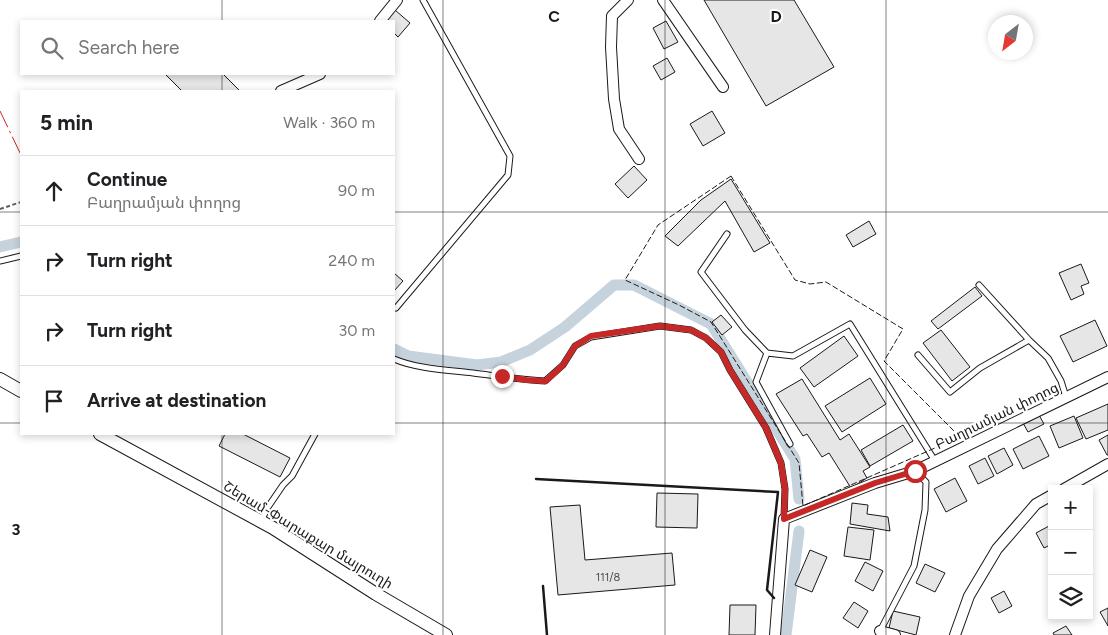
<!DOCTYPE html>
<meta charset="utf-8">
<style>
:root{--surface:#fff;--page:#f6f6f6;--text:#202124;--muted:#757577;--line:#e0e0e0}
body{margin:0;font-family:Figtree,"Noto Sans Armenian",sans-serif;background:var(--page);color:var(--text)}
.controls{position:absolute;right:15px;bottom:15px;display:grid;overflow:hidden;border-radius:0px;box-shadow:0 2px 8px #0003}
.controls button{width:45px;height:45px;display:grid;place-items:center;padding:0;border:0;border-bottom:1px solid var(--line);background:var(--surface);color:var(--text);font:25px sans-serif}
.compass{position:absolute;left:988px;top:15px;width:45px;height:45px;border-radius:50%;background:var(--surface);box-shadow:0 2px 8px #0003;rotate:211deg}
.stop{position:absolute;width:15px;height:15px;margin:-11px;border:4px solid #c62828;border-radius:50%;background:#fff}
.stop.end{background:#c62828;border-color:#fff;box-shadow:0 1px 5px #0008}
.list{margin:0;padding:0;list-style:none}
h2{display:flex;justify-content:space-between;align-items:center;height:65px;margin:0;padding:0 20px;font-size:21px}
h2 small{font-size:16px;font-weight:400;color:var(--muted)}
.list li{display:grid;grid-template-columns:32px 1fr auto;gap:15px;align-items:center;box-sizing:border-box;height:70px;padding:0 20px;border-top:1px solid var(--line)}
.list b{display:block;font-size:19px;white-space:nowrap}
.list p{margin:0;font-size:16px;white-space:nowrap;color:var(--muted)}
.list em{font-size:16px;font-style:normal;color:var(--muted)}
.icon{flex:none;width:28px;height:28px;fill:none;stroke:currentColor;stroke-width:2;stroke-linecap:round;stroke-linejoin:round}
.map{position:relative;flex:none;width:1108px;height:635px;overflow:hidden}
.search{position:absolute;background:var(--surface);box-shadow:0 2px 8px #0003;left:20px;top:20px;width:375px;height:55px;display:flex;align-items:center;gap:12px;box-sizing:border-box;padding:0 18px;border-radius:0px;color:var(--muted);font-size:19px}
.panel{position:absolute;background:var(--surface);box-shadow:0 2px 8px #0003;left:20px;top:90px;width:375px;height:345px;border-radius:0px}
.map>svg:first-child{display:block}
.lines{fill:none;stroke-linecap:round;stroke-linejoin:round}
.canal{stroke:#c6d2dc;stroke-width:11}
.building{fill:#e6e6e6;stroke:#1a1a1a}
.service-casing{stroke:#1a1a1a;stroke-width:7}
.minor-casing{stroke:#1a1a1a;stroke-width:12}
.tertiary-casing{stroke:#1a1a1a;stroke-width:14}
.path{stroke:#5f5f5f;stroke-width:2;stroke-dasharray:4 2.5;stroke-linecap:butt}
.service{stroke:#fff;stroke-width:5}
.minor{stroke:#fff;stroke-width:10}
.tertiary{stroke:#fff;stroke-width:12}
.fence{stroke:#1a1a1a;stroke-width:1;stroke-dasharray:6 2.5;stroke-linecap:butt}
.wall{stroke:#1a1a1a;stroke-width:2.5}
.power{stroke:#c62828;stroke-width:1;stroke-dasharray:18 4 2.5 4;stroke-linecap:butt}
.route{stroke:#c62828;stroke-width:6}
.grid{fill:none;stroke:#1a1a1a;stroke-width:1;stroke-opacity:0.55}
.labels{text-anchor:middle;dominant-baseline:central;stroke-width:4;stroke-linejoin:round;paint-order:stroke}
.number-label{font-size:11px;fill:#4d4d4d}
.street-label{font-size:14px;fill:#1a1a1a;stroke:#fff}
.grid-label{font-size:16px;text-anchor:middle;font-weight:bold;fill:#1a1a1a;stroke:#fff;stroke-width:4;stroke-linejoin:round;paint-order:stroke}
</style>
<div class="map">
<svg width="1108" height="635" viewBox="0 0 1108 635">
<rect width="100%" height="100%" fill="#fff"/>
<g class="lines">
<!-- canal -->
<path class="canal" d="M0 247 21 242
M394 349 408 356 477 365 501 362 530 350 565 327 614 285H634L711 324 795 459 799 499
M786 635 799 531"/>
</g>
<!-- building -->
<path class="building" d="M704 0H794L834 67 766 106Z
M395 10 410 23 398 37 394 33V21H385Z
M666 21 678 42 664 49 653 28Z
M667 58 675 72 661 80 653 66Z
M165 74H223L239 90 237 91H182Z
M712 111 725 133 703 146 690 124Z
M634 166 647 180 628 198 615 184Z
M731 179 770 243 754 252 725 201 678 246 665 236 701 200Z
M869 221 876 234 853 247 846 235Z
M1081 264 1089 283 1081 286 1084 294 1071 300 1059 273Z
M394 273 403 281 394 291Z
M975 287 982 296 938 329 931 321Z
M721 315 732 327 722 335 712 322Z
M1095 320 1107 346 1073 362 1060 336Z
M941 330 970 367 952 381 923 343Z
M844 336 858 356 814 387 800 368Z
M870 378 886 404 842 432 825 406Z
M802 379 840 440 849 434 870 467 863 471 867 478 851 488 829 453 822 457 807 434 803 436 776 394Z
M1108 404V430L1086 439 1076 418Z
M1039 415 1044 424 1028 432 1023 423Z
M1074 416 1083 438 1059 448 1050 426Z
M903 425 913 441 870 466 861 450Z
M225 434H243L290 458 280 477 219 446Z
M1108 435V455H1107L1099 440Z
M1039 436 1049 456 1023 469 1013 449Z
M1004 448 1013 465 997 474 988 456Z
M985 458 994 476 978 484 969 466Z
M955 478 967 501 946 512 934 489Z
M657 493 698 494 697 528 656 527Z
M852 503 868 505 867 514 888 517 890 531 850 524Z
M580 505 585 560 672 553 675 585 558 595 550 507Z
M1049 526 1052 531V544L1044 548 1036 533Z
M848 527 874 530 870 560 844 556Z
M810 550 827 557 812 592 795 585Z
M865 562 883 571 873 591 855 581Z
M925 564 945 573 935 592 916 583Z
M1004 591 1012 606 999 613 991 598Z
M854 602 868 611 858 628 843 618Z
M730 605H756L755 635H729Z
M1108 608V626L1100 612Z
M893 611 920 617 916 635 889 628Z
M1066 626 1072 635H1054L1053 633Z"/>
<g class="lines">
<!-- service casing -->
<g class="service-casing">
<path id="service" d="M727 234 701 272 745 330 767 353 793 356 850 324 935 461
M0 261 21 256
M979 285 1029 340 1048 358 1061 381 1066 397
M396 308 508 175 510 156 423 0
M767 353 756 382 790 444
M918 355 950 392 980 368 1029 340
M394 359C417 369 448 370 473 373 497 376 521 380 545 381L563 365 575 346 591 337 660 326 691 330 706 338 721 352 730 370 766 428 781 463 785 489 784 518
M261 521 268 507 283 485 292 476 315 434
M880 631 914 566 925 510 926 482 915 471"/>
</g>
<!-- minor casing -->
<g class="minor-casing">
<path id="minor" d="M628 0 612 16 611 47 614 99 619 129 639 159
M663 0 723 87
M380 21 397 0
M281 91 320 74
M1064 489 1108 464
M880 631 895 635
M775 635 784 519 875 483 915 471 1108 377
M955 635 969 596 997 549 1036 504 1052 495"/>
</g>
<!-- tertiary casing -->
<g class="tertiary-casing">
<path id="tertiary" d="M0 379 21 391
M100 434 273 528 376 594 446 635"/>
</g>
<!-- path -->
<path class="path" d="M0 209 21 202"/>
<!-- service -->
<use href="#service" class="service"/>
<!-- minor -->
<use href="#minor" class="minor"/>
<!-- tertiary -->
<use href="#tertiary" class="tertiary"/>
<!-- fence -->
<path class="fence" d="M731 176 795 280 810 284 826 282 903 329 884 361 960 437 803 506 799 463 711 322 679 305 625 280 658 225Z"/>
<!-- wall -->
<path class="wall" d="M536 479 778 492 767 590 774 598
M543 586 547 635"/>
<!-- power -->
<path class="power" d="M0 111 21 155"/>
</g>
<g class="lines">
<!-- route -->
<path class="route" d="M502 376 526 380 546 381 563 365 575 346 591 336 660 326 691 330 706 338 721 352 730 370 766 428 781 463 785 489 784 519 875 483 915 471"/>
</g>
<!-- grid -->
<path class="grid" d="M222 0V21M443 0V635M665 0V635M886 0V635M222 74V91M0 212H21M394 212H1108M0 423H21M394 423H1108M222 434V635"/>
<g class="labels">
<!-- number labels -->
<g class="number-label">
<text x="608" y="577">111/8</text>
</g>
<!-- street labels -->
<g class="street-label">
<text transform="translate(997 416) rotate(-26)">Բաղրամյան փողոց</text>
<text transform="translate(308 535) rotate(31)">Շերամ-Փարաքար մայրուղի</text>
</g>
</g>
<g class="grid-label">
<text x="554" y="22">C</text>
<text x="776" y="22">D</text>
<text x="16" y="535">3</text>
</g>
</svg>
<div class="controls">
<button>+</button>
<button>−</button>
<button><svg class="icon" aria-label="layers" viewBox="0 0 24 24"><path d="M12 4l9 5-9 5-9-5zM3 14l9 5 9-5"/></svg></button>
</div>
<svg class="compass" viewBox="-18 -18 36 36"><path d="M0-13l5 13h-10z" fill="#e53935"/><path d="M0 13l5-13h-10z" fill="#757577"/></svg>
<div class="stop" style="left:915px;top:471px"></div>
<div class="stop end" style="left:502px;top:376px"></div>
<div class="search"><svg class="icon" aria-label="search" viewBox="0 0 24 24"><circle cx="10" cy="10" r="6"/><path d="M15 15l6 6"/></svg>Search here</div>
<section class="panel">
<h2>5 min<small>Walk · 360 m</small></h2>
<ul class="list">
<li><svg class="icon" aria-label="ahead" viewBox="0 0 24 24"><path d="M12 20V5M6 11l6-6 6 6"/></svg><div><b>Continue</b><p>Բաղրամյան փողոց</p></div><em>90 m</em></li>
<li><svg class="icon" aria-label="right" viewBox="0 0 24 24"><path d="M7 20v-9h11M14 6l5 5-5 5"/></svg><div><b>Turn right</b></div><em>240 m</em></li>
<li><svg class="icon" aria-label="right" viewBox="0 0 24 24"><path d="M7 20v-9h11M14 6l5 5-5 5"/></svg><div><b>Turn right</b></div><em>30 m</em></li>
<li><svg class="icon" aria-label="arrive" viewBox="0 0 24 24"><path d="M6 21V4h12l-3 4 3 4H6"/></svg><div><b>Arrive at destination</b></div></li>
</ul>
</section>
</div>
